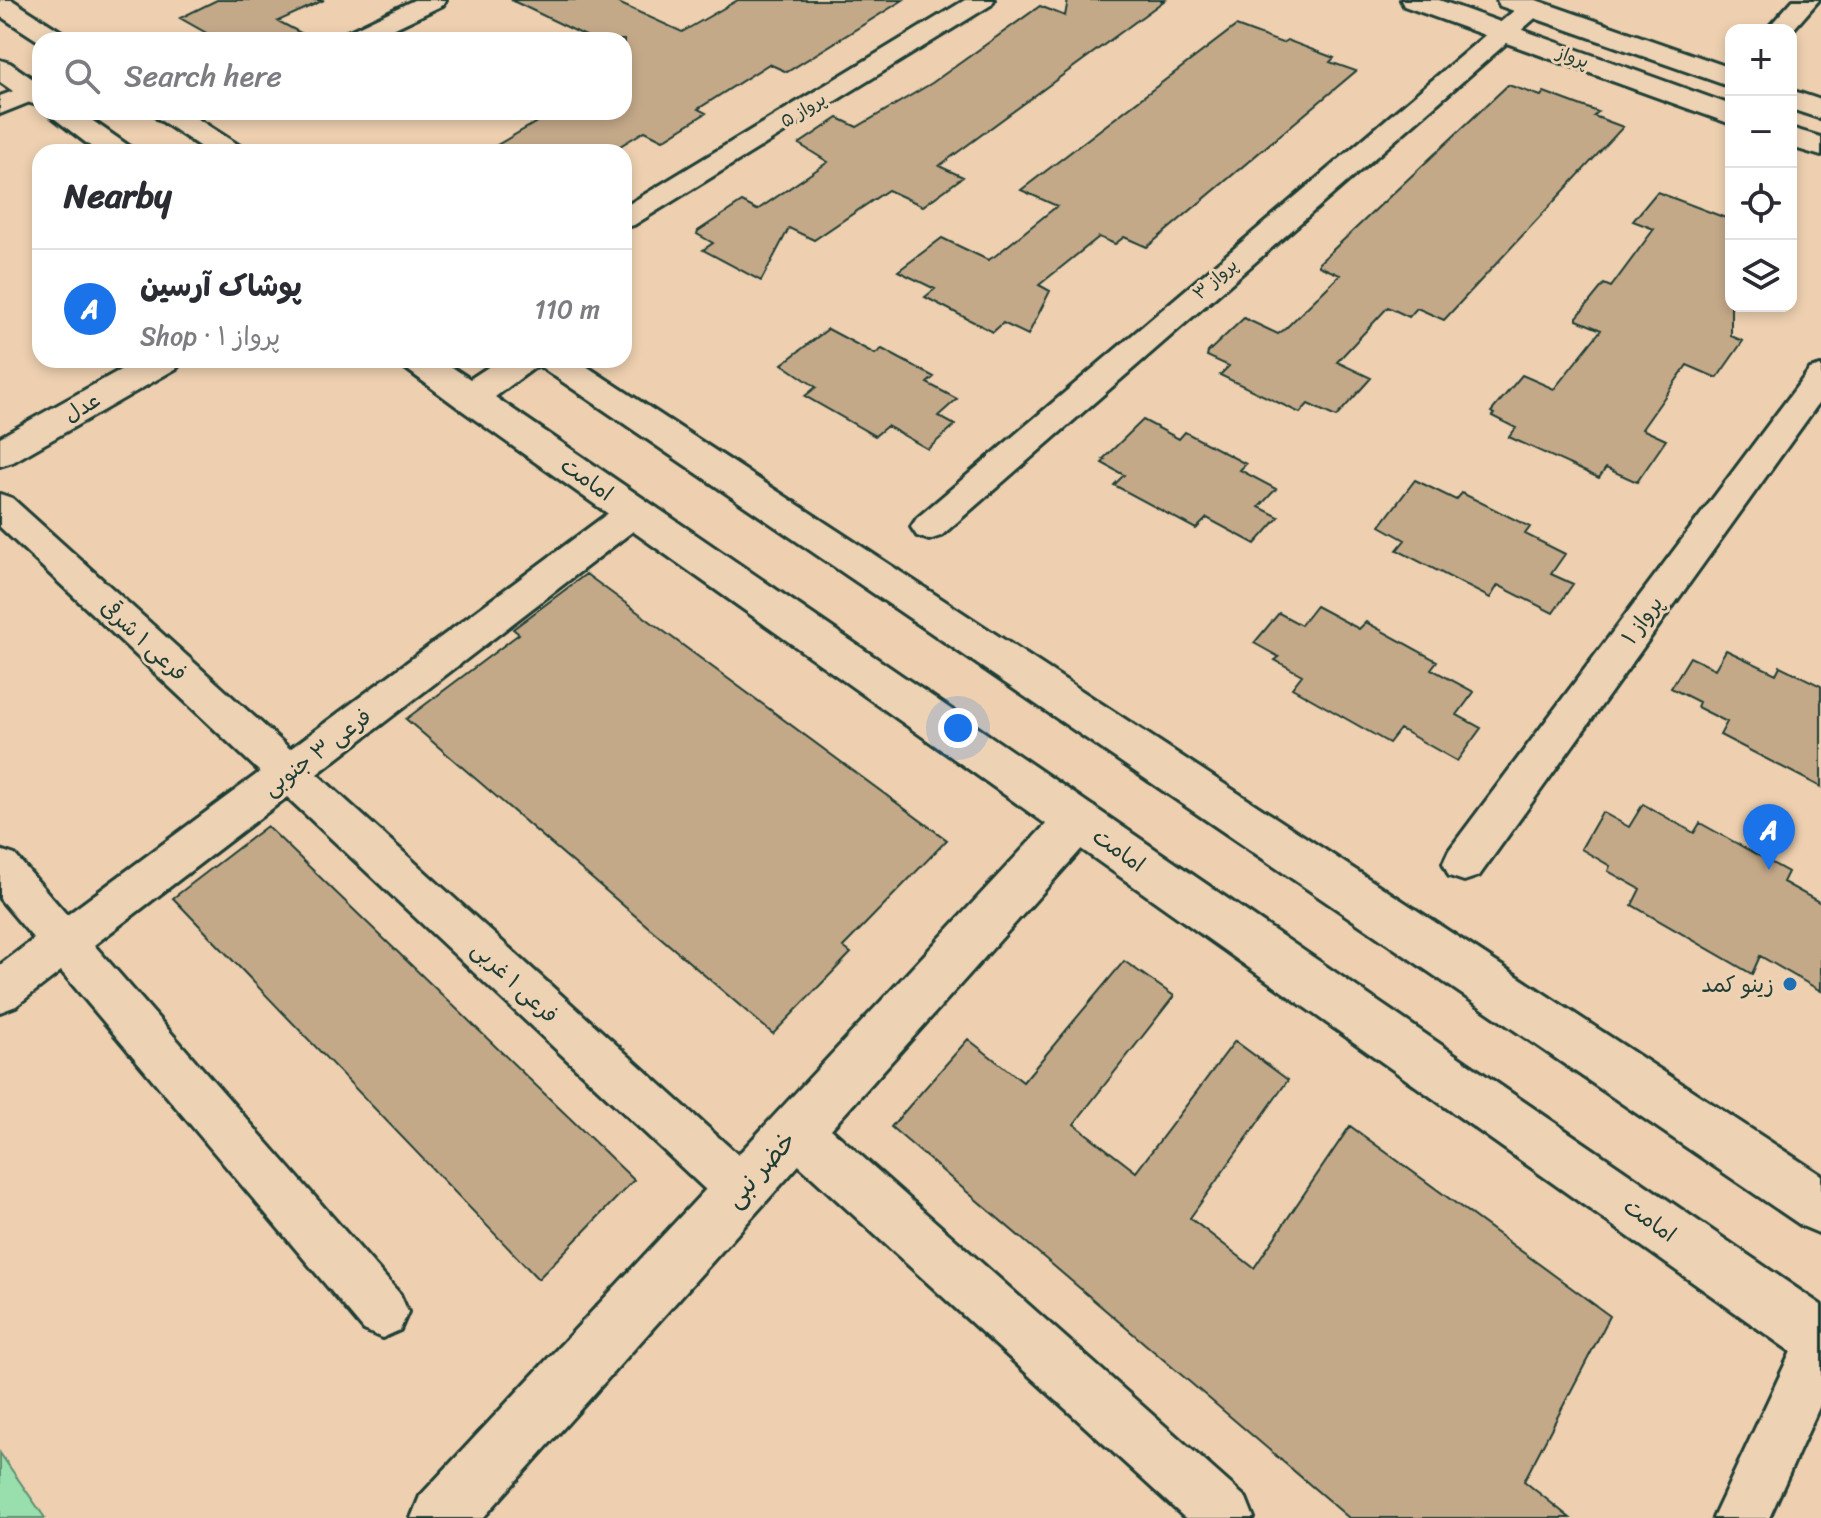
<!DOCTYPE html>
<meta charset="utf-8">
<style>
:root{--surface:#fff;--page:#f2f2f3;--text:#2b2b33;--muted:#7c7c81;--line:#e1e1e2;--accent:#1a73e8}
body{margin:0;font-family:Sriracha,"Playpen Sans Arabic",sans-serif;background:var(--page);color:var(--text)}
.controls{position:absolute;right:24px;top:24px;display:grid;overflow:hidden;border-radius:16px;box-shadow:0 4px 12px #0003}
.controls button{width:72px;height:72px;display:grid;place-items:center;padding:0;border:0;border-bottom:2px solid var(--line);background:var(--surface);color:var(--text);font:40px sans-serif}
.you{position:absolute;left:958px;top:728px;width:28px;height:28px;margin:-20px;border:6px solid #fff;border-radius:50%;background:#1a73e8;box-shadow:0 0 0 12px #1a73e833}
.badge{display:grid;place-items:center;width:52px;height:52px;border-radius:50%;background:var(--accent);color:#fff;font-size:26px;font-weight:700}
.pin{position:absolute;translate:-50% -66px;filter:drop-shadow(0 2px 4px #0008)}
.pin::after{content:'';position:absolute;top:42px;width:28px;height:24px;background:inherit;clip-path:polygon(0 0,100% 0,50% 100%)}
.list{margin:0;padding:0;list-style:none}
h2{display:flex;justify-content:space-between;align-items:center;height:104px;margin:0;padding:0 32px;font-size:34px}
h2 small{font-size:26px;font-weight:400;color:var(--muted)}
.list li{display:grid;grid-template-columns:52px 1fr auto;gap:24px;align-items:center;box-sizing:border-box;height:120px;padding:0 32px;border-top:2px solid var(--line)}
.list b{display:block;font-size:30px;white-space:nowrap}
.list p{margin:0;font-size:26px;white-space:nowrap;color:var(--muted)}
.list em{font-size:26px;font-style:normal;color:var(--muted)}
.icon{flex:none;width:44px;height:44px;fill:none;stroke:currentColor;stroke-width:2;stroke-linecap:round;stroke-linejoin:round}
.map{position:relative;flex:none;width:1821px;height:1518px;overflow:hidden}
.search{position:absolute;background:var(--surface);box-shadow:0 4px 12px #0003;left:32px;top:32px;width:600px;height:88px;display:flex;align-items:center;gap:20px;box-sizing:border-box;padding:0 28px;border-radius:24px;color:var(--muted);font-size:30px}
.panel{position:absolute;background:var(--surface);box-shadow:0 4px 12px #0003;left:32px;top:144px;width:600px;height:224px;border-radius:24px}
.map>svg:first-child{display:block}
.green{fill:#98dfad;stroke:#5c8e70;stroke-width:2}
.building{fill:#c4a989;stroke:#1f3d34;stroke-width:2}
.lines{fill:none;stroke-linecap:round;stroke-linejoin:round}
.minor-casing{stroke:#1f3d34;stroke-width:6}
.tertiary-casing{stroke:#1f3d34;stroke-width:6}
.secondary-casing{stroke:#1f3d34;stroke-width:6}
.minor{fill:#edd2b4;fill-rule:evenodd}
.tertiary{fill:#edd2b4;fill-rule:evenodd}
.secondary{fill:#edd2b4;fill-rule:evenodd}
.poi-dot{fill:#1f6fb2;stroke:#edd2b4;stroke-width:3}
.labels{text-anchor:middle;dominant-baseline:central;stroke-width:6;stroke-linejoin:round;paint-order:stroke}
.far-street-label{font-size:18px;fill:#1f3d34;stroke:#edd2b4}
.street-label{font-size:22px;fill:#1f3d34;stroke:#edd2b4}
.poi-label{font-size:22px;fill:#1f3d34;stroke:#edd2b4;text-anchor:end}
.near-street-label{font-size:26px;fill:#1f3d34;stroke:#edd2b4}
</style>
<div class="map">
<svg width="1821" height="1518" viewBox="0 0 1821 1518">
<rect width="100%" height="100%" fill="#eed0b0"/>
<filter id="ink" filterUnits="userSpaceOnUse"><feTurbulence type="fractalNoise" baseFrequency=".0125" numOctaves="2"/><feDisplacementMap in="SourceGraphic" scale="16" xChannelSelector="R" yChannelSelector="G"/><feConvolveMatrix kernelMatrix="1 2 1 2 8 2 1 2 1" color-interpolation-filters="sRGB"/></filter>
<g filter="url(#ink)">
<!-- green -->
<path class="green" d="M0 1453 45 1518H0Z"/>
<!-- building -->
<path class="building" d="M217 0H324L278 21 314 40H219L180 18Z
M511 0H612L682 32 738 0H903L787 72 769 64 698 109 706 113 663 140 645 131 610 152H485L554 112H624V40H594Z
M1068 0H1165L939 166 963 177 923 206 888 190 814 240 789 228 761 281 703 250 713 243 697 234 698 231 742 202 757 210 828 162 799 144 838 118 857 127 932 83 1040 6 1065 16Z
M1236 26 1282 43 1287 40 1334 58 1330 62 1356 71 1147 247 1124 237 1115 244 1099 237 1039 285 1050 291 1028 335 1003 323 993 332 925 297 935 289 898 271 942 238 988 260 995 256 1057 206 1021 190Z
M1508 85 1541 96 1544 92 1598 112 1594 116 1623 127 1444 320 1417 308 1409 317 1388 307 1337 362 1371 378 1336 417 1308 404 1300 413 1220 375 1229 366 1207 356 1208 352 1244 318 1278 334 1285 329 1340 275 1319 266V263Z
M1657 192 1731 220V336L1743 341 1717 378 1687 365 1642 429 1666 440 1637 482 1606 468 1599 478 1509 437 1516 428 1492 416 1494 414 1491 412 1522 375 1554 389 1601 330 1577 320V317L1604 284 1611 287 1654 229 1633 221Z
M828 329 875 354 882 349 934 377 927 383 957 399 938 416 955 425 928 449 887 426 875 436 805 396 816 387 782 364Z
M1143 420 1179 439 1185 432 1246 464 1240 470 1276 489 1259 507 1279 517 1255 544 1207 518 1196 529 1114 485 1124 475 1102 463 1105 460 1103 459Z
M1415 480 1456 500 1462 493 1530 527 1525 534 1565 554 1551 574 1573 584 1553 613 1498 585 1490 598 1397 550 1405 540 1380 526Z
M586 574 947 840 843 947 851 953 773 1034 406 719 519 634 513 629Z
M1316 606 1359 629 1366 622 1437 661 1431 669 1474 692 1457 715 1481 728 1457 761 1400 729 1389 743 1292 688 1302 675 1275 660 1279 657 1254 643 1279 613 1301 625Z
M1726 650 1776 674 1780 666 1821 686V787L1720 735 1727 722 1697 707 1699 702 1671 688 1690 657 1715 669Z
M1643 804 1694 833 1700 823 1788 872 1783 882 1821 903V991L1760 956 1752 974 1632 905 1640 889 1608 871 1610 866 1581 849 1602 812 1629 827Z
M267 826 634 1180 538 1279 173 898Z
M1124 961 1174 996 1074 1124 1136 1172 1235 1041 1288 1080 1190 1218 1254 1268 1350 1126 1610 1316 1524 1481 1570 1518H1349L891 1127 968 1039 1023 1082Z"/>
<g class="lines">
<!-- minor casing -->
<g class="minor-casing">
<path id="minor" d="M414 0H446L443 5 370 40H337L341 35Z
M965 0H994L991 5 634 225 624 228V207Z
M1793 0H1819L1791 32 1766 30Z
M1532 1 1541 3 1544 8 1541 13 941 536 929 540 917 536 911 527 917 518 1523 3Z
M32 84 40 86V98L0 114V96Z
M1821 366V400L1479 876 1464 881 1449 876 1443 863 1449 850 1810 369Z
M0 494 12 498 290 749 622 503 634 499 646 503 651 512 646 521 317 774 758 1173 765 1190 758 1207 741 1214 724 1207 287 797 94 945 400 1294 408 1312 400 1330 382 1338 364 1330 61 971 16 1006 0 1012V965L34 939 0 899V850L15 855 67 915 260 772 0 527Z
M796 1107 813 1113 1246 1498 1254 1518H1185L779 1147 772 1130 779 1113Z
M1821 1318V1403L1769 1518H1713L1803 1326Z"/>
</g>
<!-- tertiary casing -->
<g class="tertiary-casing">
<path id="tertiary" d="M1401 0H1439L1731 105V124L1404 6Z
M1497 0H1536L1731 68V87L1500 6Z
M1791 90 1821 100V119L1791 109Z
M1791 128 1821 137V156L1791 147Z
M138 360H183L177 368 13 462 0 466V437Z
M1078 802 1094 807 1101 821 1094 835 483 1518H411L420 1496 1062 807Z"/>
</g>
<!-- secondary casing -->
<g class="secondary-casing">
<path id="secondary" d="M0 0H12L65 34 69 40H40V42L0 16Z
M0 60 10 63 40 84V106L30 103 0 82Z
M46 112H80L129 146 133 152H98Z
M152 112H187L240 146 244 152H208L157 118Z
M399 360H441L470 379 499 360H577L1821 1175V1234L1802 1226 538 365 495 397 1821 1305V1368L1801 1359 456 406 405 368Z"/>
</g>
<!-- minor -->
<use href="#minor" class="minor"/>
<!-- tertiary -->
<use href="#tertiary" class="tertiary"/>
<!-- secondary -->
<use href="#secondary" class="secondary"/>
</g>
</g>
<!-- markers -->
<circle class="poi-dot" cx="1790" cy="984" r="8"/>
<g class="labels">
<!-- far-street labels -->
<g class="far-street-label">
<text transform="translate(1573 57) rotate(20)">پرواز</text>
<text transform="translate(803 110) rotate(-31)">پرواز ۵</text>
<text transform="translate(1215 279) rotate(-41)">پرواز ۳</text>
</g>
<!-- street labels -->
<g class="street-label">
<text transform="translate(82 407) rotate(-30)">عدل</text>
<text transform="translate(587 479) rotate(35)">امامت</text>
<text transform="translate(1642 620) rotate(-54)">پرواز ۱</text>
<text transform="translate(144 640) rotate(43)">فرعی ۱ شرقی</text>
<text transform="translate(317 752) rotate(-37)">فرعی ۳ جنوبی</text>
<text transform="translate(1119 850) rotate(35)">امامت</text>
<text transform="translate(515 982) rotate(43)">فرعی ۱ غربی</text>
<text transform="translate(1650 1220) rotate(35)">امامت</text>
</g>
<!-- poi labels -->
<g class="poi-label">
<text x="1774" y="984">زینو کمد</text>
</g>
<!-- near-street labels -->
<g class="near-street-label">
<text transform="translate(760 1169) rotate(-48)">خضر نبی</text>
</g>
</g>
</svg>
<div class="controls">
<button>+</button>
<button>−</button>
<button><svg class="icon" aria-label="locate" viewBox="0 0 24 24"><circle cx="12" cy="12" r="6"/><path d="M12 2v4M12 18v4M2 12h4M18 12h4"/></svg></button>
<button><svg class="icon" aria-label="layers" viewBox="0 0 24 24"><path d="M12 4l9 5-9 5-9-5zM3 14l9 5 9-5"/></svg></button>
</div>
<div class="you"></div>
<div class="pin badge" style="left:1769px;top:870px">A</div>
<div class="search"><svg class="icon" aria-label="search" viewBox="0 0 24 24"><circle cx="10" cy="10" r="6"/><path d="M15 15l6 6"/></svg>Search here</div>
<section class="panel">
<h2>Nearby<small></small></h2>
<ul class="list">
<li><span class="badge">A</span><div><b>پوشاک آرسین</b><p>Shop · پرواز ۱</p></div><em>110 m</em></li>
</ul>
</section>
</div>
